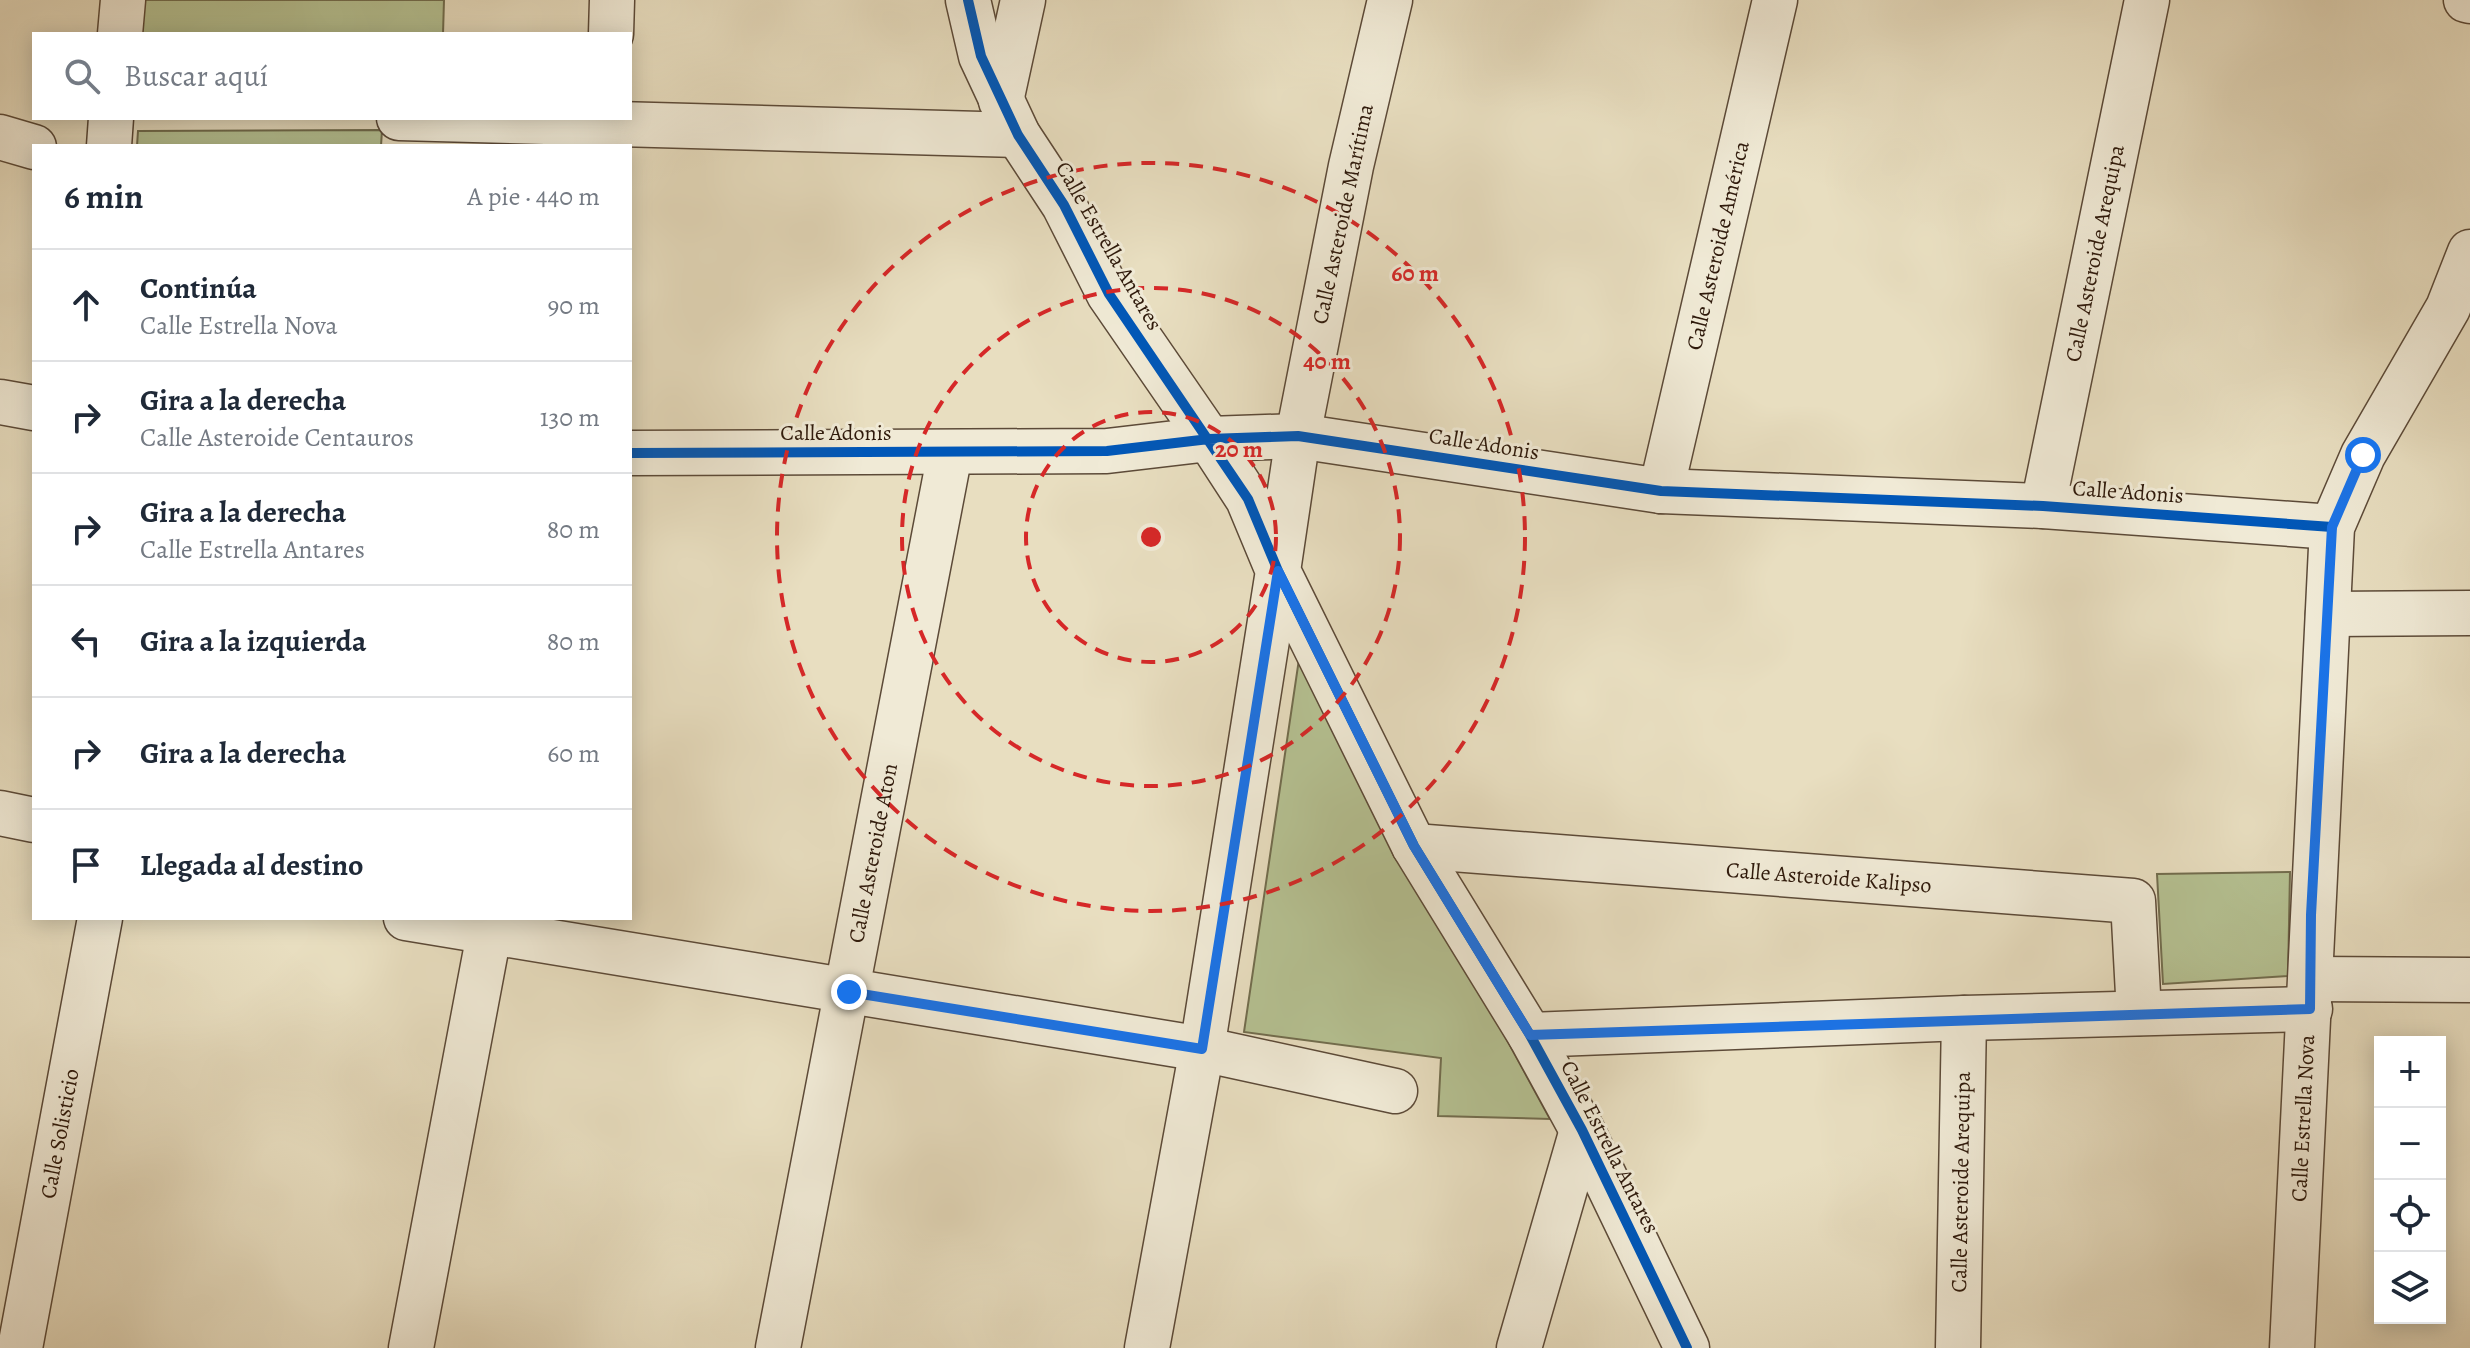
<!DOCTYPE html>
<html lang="es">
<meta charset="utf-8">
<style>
:root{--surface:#fff;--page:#f6f6f7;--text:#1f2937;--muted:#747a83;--line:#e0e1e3}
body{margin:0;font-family:Alegreya,serif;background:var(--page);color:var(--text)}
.controls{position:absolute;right:24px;bottom:24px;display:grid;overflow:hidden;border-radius:0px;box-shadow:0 4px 20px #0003}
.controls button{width:72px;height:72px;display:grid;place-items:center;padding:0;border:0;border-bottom:2px solid var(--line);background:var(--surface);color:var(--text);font:40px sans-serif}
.stop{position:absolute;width:24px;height:24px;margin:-18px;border:6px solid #1a73e8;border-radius:50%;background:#fff}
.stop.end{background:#1a73e8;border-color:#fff;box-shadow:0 2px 8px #0008}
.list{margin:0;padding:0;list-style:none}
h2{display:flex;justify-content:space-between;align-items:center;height:104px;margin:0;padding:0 32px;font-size:34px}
h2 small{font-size:26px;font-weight:400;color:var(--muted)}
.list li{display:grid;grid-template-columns:52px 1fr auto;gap:24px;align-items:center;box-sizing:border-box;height:112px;padding:0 32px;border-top:2px solid var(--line)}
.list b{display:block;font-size:30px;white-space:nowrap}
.list p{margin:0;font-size:26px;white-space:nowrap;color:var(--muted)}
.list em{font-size:26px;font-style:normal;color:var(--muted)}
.icon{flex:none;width:44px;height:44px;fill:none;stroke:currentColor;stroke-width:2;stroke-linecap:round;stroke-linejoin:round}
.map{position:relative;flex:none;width:2470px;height:1348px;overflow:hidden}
.search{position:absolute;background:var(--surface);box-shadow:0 4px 20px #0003;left:32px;top:32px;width:600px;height:88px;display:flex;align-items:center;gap:20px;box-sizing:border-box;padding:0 28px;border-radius:0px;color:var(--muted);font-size:30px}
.panel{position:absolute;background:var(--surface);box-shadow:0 4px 20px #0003;left:32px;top:144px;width:600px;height:776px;border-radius:0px}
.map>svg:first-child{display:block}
.green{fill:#b5c192;stroke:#726d4e;stroke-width:2}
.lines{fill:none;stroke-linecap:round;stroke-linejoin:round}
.minor-casing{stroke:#5c4a38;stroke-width:47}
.tertiary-casing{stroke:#5c4a38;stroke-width:47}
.minor{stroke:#f0ead6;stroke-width:44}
.tertiary{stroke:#f0ead6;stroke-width:44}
.cycleway-casing{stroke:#f0ead6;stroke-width:15}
.cycleway{stroke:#0057b8;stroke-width:10}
.route{stroke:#1a73e8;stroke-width:10}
.ring{fill:none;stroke:#d62828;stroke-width:4;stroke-dasharray:14 10}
.labels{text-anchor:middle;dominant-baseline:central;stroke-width:6;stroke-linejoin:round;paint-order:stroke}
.street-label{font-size:22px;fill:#2e190b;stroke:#f0ead6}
.centre{fill:#d62828;stroke:#f0ead6;stroke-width:4}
.ring-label{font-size:24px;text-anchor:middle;font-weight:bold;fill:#d62828;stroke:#f0ead6;stroke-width:6;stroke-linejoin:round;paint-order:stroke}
</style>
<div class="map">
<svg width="2470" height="1348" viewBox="0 0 2470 1348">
<rect width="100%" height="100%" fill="#e8dec0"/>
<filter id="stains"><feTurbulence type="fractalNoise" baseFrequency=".0025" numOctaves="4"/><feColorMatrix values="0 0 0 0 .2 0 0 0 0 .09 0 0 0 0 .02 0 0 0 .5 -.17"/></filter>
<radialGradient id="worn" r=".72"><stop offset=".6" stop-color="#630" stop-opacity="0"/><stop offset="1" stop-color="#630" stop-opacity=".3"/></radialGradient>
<!-- green -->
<path class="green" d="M144 0H444L443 34H140Z
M382 130 381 146H137L138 131Z
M1299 659 1550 1119 1438 1116 1441 1058 1244 1032Z
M2290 872 2288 976 2163 984 2157 874Z"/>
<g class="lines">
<!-- minor casing -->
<g class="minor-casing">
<g id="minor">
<path d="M968 0 981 56 1018 135 1064 205 1109 294 1209 439 1298 436 1661 491 2043 506 2332 527"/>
<path d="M1390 0 1351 166 1298 436 1278 571 1414 846 1530 1035 1582 1130 1687 1348"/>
<path d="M2466 0 2470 1"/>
<path d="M120 34 123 0"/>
<path d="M1001 101 1023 0"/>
<path d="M399 118 1018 135"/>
<path d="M0 137 34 147"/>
<path d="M109 146 111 118"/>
<path d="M0 402 34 408"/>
<path id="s1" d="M1661 491 1775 0"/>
<path id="s2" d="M2043 506 2147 0"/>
<path d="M2328 614 2470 613"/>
<path d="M0 813 34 820"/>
<path id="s3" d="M1414 846 2133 901 2139 1013"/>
<path d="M406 918 1202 1049 1395 1091"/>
<path d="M2311 979 2470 980"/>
<path d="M1530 1035 1964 1018 2310 1009"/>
<path id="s4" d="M20 1348 100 918"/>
<path d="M411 1348 492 918"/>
<path id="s5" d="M778 1348 950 453"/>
<path d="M1519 1348 1582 1130"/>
<path id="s6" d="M1958 1348 1964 1018"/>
<path id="s7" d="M2292 1348 2332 527 2363 455 2448 308 2470 252"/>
</g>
</g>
<!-- tertiary casing -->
<g class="tertiary-casing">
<path id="tertiary" d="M611 34 612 0
M605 146 608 118
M630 453 1107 451 1209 439 1248 499 1278 571 1202 1049 1147 1348"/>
</g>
<!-- minor -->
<use href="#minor" class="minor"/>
<!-- tertiary -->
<use href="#tertiary" class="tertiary"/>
<!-- cycleway casing -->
<g class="cycleway-casing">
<path id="cycleway" d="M968 0 981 56 1018 135 1064 205 1109 294 1248 499 1278 571 1414 846 1530 1035 1582 1130 1687 1348
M630 453 1107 451 1209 439 1298 436 1661 491 2043 506 2332 527"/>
</g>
<!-- cycleway -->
<use href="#cycleway" class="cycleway"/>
</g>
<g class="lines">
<!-- route -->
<path class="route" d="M849 992 1202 1049 1278 571 1414 846 1530 1035 2310 1009 2311 915 2332 527 2363 455"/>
</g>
<!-- distance rings -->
<g class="ring">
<circle cx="1151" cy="537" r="125"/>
<circle cx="1151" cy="537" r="249"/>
<circle cx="1151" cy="537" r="374"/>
</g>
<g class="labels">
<!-- street labels -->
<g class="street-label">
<text transform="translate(1343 214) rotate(-78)">Calle Asteroide Marítima</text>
<text stroke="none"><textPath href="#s1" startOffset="252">Calle Asteroide América</textPath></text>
<text transform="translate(1109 246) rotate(60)">Calle Estrella Antares</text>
<text stroke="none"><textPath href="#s2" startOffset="258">Calle Asteroide Arequipa</textPath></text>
<text x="836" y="433">Calle Adonis</text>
<text transform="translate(1484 444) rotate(9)">Calle Adonis</text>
<text transform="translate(2128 492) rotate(4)">Calle Adonis</text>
<text stroke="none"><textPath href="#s5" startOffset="504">Calle Asteroide Aton</textPath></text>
<text stroke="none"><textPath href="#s3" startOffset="416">Calle Asteroide Kalipso</textPath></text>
<text stroke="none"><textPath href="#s7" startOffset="230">Calle Estrella Nova</textPath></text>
<text stroke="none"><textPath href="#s4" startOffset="218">Calle Solisticio</textPath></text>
<text transform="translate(1610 1147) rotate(63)">Calle Estrella Antares</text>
<text stroke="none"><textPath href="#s6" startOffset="166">Calle Asteroide Arequipa</textPath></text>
</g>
</g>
<circle cx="1151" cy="537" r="12" class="centre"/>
<g class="ring-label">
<text x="1415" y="281">60 m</text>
<text x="1327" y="369">40 m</text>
<text x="1239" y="457">20 m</text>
</g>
<rect width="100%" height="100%" filter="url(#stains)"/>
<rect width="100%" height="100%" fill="url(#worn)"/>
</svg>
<div class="controls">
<button>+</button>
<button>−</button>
<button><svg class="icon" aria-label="locate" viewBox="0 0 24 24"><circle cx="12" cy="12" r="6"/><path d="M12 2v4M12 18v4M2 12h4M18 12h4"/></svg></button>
<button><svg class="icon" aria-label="layers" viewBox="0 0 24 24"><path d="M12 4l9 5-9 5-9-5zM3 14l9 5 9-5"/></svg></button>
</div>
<div class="stop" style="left:2363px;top:455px"></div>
<div class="stop end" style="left:849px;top:992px"></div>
<div class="search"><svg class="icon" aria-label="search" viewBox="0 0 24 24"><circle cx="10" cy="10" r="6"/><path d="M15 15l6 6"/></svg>Buscar aquí</div>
<section class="panel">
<h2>6 min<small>A pie · 440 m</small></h2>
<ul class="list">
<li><svg class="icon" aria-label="ahead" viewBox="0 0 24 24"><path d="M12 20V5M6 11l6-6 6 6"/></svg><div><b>Continúa</b><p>Calle Estrella Nova</p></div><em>90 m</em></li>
<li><svg class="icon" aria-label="right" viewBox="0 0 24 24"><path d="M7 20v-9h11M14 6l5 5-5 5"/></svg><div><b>Gira a la derecha</b><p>Calle Asteroide Centauros</p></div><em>130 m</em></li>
<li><svg class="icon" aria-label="right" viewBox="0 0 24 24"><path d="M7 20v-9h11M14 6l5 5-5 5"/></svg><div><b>Gira a la derecha</b><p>Calle Estrella Antares</p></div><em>80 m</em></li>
<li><svg class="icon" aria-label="left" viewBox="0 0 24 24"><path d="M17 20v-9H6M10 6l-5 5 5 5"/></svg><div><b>Gira a la izquierda</b></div><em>80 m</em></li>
<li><svg class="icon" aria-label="right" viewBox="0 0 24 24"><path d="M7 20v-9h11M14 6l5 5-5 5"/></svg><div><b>Gira a la derecha</b></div><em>60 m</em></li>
<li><svg class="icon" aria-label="arrive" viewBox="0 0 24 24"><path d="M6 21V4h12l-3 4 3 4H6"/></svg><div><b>Llegada al destino</b></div></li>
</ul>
</section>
</div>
